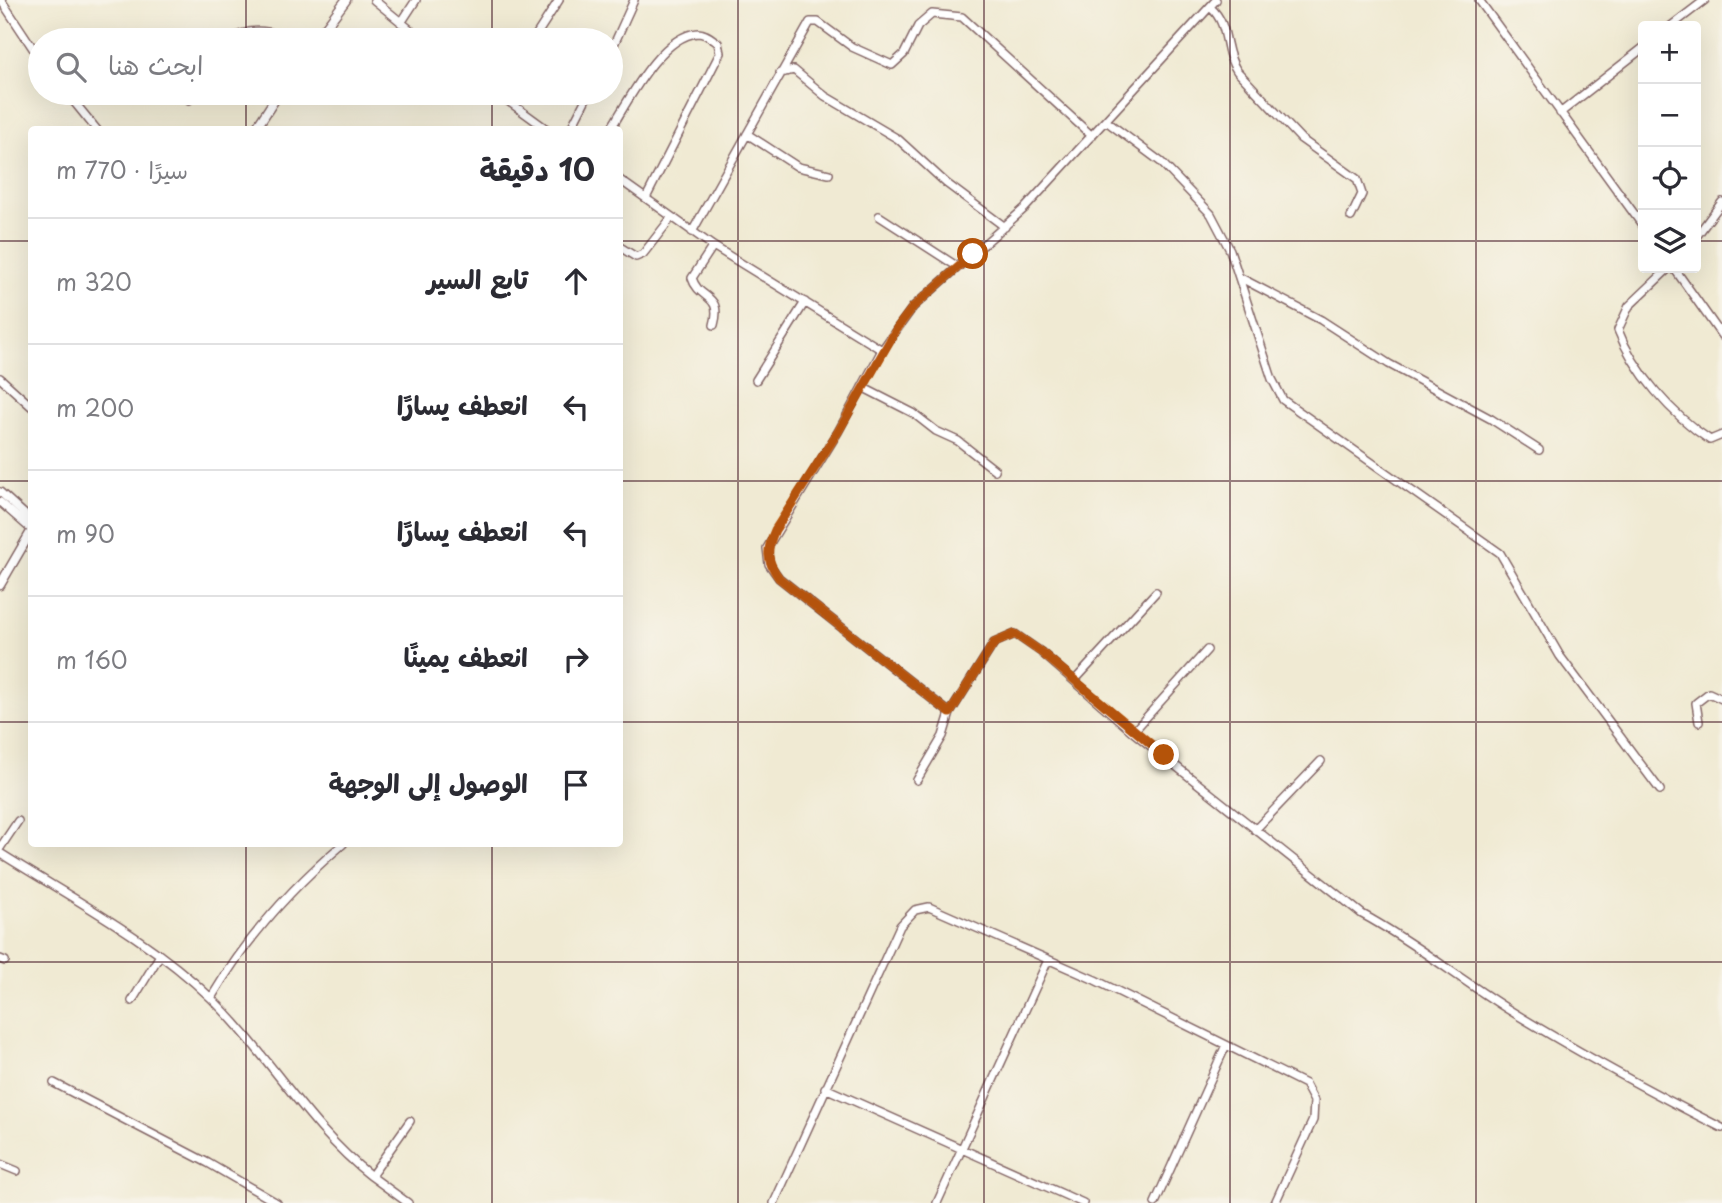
<!DOCTYPE html>
<html lang="ar">
<meta charset="utf-8">
<style>
:root{--surface:#fff;--page:#f7f7f7;--text:#2b2b33;--muted:#7c7c81;--line:#e1e1e2}
body{margin:0;font-family:"Playpen Sans","Playpen Sans Arabic",sans-serif;background:var(--page);color:var(--text);direction:rtl}
.controls{position:absolute;right:21px;top:21px;display:grid;overflow:hidden;border-radius:7px;box-shadow:0 7px 28px #0002}
.controls button{width:63px;height:63px;display:grid;place-items:center;padding:0;border:0;border-bottom:2px solid var(--line);background:var(--surface);color:var(--text);font:35px sans-serif}
.stop{position:absolute;width:21px;height:21px;margin:-16px;border:5px solid #b45309;border-radius:50%;background:#fff}
.stop.end{background:#b45309;border-color:#fff;box-shadow:0 2px 7px #0008}
.list{margin:0;padding:0;list-style:none}
h2{display:flex;justify-content:space-between;align-items:center;height:91px;margin:0;padding:0 28px;font-size:30px}
h2 small{font-size:23px;font-weight:400;color:var(--muted)}
.list li{display:grid;grid-template-columns:46px 1fr auto;gap:21px;align-items:center;box-sizing:border-box;height:126px;padding:0 28px;border-top:2px solid var(--line)}
.list b{display:block;font-size:26px;white-space:nowrap}
.list em{font-size:23px;font-style:normal;color:var(--muted)}
.icon{flex:none;width:38px;height:38px;fill:none;stroke:currentColor;stroke-width:2;stroke-linecap:round;stroke-linejoin:round}
.map{position:relative;flex:none;width:1722px;height:1203px;overflow:hidden;direction:ltr}
.search{position:absolute;background:var(--surface);box-shadow:0 7px 28px #0002;left:28px;top:28px;width:595px;height:77px;display:flex;align-items:center;gap:18px;box-sizing:border-box;padding:0 24px;border-radius:38px;color:var(--muted);font-size:26px}
.panel{position:absolute;background:var(--surface);box-shadow:0 7px 28px #0002;left:28px;top:126px;width:595px;height:721px;border-radius:7px;direction:rtl}
.map>svg:first-child{display:block}
.lines{fill:none;stroke-linecap:round;stroke-linejoin:round}
.minor-casing{stroke:#846666;stroke-width:10}
.tertiary-casing{stroke:#846666;stroke-width:11}
.minor{stroke:#fff;stroke-width:7}
.tertiary{stroke:#fff;stroke-width:8}
.route{stroke:#b45309;stroke-width:9}
.grid{fill:none;stroke:#4a1f2b;stroke-width:2;stroke-opacity:0.55}
</style>
<div class="map">
<svg width="1722" height="1203" viewBox="0 0 1722 1203">
<rect width="100%" height="100%" fill="#f7f3e8"/>
<filter id="ink" filterUnits="userSpaceOnUse"><feTurbulence type="fractalNoise" baseFrequency=".0143" numOctaves="2"/><feDisplacementMap in="SourceGraphic" scale="14" xChannelSelector="R" yChannelSelector="G"/><feConvolveMatrix kernelMatrix="1 2 1 2 8 2 1 2 1" color-interpolation-filters="sRGB"/></filter>
<filter id="wash" filterUnits="userSpaceOnUse"><feTurbulence type="fractalNoise" baseFrequency=".00686" numOctaves="4" result="noise"/><feDisplacementMap in="SourceGraphic" scale="28" xChannelSelector="R" yChannelSelector="G"/><feGaussianBlur stdDeviation="1.57" result="paint"/><feColorMatrix in="noise" values="0 0 0 0 0 0 0 0 0 0 0 0 0 0 0 0 0 1.4 0 .05"/><feComposite in="paint" operator="in"/></filter>
<g filter="url(#wash)">
<rect width="100%" height="100%" fill="#f0ead3"/>
</g>
<g filter="url(#ink)">
<g class="lines">
<!-- minor casing -->
<g class="minor-casing">
<path id="minor" d="M1 0 40 59
M374 0 423 40
M1479 0 1643 226
M1211 8C1230 25 1223 51 1237 71L1301 139 1357 179 1362 194 1351 217
M401 23 416 0
M1671 26 1705 0
M230 40C251 25 275 32 298 40
M533 40 559 0
M611 51 634 0
M780 73 794 70 825 96 898 139 946 183 1005 227
M67 93 97 130
M497 93 548 130
M189 100 194 93
M1560 113 1643 48
M1106 121 1161 162 1211 214 1230 250 1272 379 1283 400 1500 553 1560 656 1660 790
M570 130 589 93
M610 130C629 100 660 36 698 33 706 33 712 39 718 43L720 53 646 198
M747 134 798 167 829 174
M620 180 713 246 882 350
M879 216 958 267
M692 232 810 22H818L852 47 892 65 904 54 918 26 932 14 962 17 1092 136
M1696 237 1722 202
M713 246 692 278C699 301 723 293 714 325
M620 247 636 257 643 254 672 217
M1669 268 1629 306 1618 330C1634 372 1672 415 1710 440L1722 435
M1674 268 1722 336
M1239 277 1321 320 1389 364 1491 419 1539 450
M0 378 32 407
M756 380 805 302
M862 387 913 413 936 431 958 441 995 470
M0 492 32 521
M0 502 32 530
M1075 680 1156 592
M950 713 779 578 769 564 767 548 838 432 882 350 913 307 1025 208 1216 0
M1699 722 1696 703 1709 693 1722 699
M1133 732 1207 650
M917 780 943 736 950 713 994 643 1015 634 1041 652 1133 732 1362 914C1412 941 1457 977 1506 1008 1576 1051 1649 1091 1722 1128
M1255 830 1321 761
M0 848 18 821
M0 853C71 898 150 939 211 998 268 1053 308 1127 371 1176L410 1121
M0 959 5 961
M211 998C246 939 291 888 343 844
M132 1001 160 955
M54 1083 208 1163 277 1203
M825 1088 1083 1203
M0 1164 17 1171
M371 1176 408 1203
M774 1203 900 926 915 910 929 907 1095 980 1305 1084 1314 1101 1313 1120 1275 1203
M937 1203 1048 960
M1155 1203 1226 1045"/>
</g>
<!-- tertiary casing -->
<g class="tertiary-casing">
<path id="tertiary" d="M316 40 346 0
M255 130 279 93
M0 585 32 530"/>
</g>
<!-- minor -->
<use href="#minor" class="minor"/>
<!-- tertiary -->
<use href="#tertiary" class="tertiary"/>
</g>
</g>
<g class="lines" filter="url(#ink)">
<!-- route -->
<path class="route" d="M973 254 913 307 897 328 838 432 775 530C766 550 766 560 779 578L950 713 994 643 1015 634 1041 652 1164 755"/>
</g>
<!-- grid -->
<path class="grid" d="M246 0V40M492 0V40M738 0V1203M984 0V1203M1230 0V1203M1476 0V1203M246 93V130M492 93V130M0 241H32M620 241H1643M1696 241H1722M0 481H32M620 481H1722M0 722H32M620 722H1722M246 844V1203M492 844V1203M0 962H1722"/>
</svg>
<div class="controls">
<button>+</button>
<button>−</button>
<button><svg class="icon" aria-label="locate" viewBox="0 0 24 24"><circle cx="12" cy="12" r="6"/><path d="M12 2v4M12 18v4M2 12h4M18 12h4"/></svg></button>
<button><svg class="icon" aria-label="layers" viewBox="0 0 24 24"><path d="M12 4l9 5-9 5-9-5zM3 14l9 5 9-5"/></svg></button>
</div>
<div class="stop" style="left:973px;top:254px"></div>
<div class="stop end" style="left:1164px;top:755px"></div>
<div class="search"><svg class="icon" aria-label="search" viewBox="0 0 24 24"><circle cx="10" cy="10" r="6"/><path d="M15 15l6 6"/></svg>ابحث هنا</div>
<section class="panel">
<h2>10 دقيقة<small>سيرًا · 770 m</small></h2>
<ul class="list">
<li><svg class="icon" aria-label="ahead" viewBox="0 0 24 24"><path d="M12 20V5M6 11l6-6 6 6"/></svg><div><b>تابع السير</b></div><em>320 m</em></li>
<li><svg class="icon" aria-label="left" viewBox="0 0 24 24"><path d="M17 20v-9H6M10 6l-5 5 5 5"/></svg><div><b>انعطف يسارًا</b></div><em>200 m</em></li>
<li><svg class="icon" aria-label="left" viewBox="0 0 24 24"><path d="M17 20v-9H6M10 6l-5 5 5 5"/></svg><div><b>انعطف يسارًا</b></div><em>90 m</em></li>
<li><svg class="icon" aria-label="right" viewBox="0 0 24 24"><path d="M7 20v-9h11M14 6l5 5-5 5"/></svg><div><b>انعطف يمينًا</b></div><em>160 m</em></li>
<li><svg class="icon" aria-label="arrive" viewBox="0 0 24 24"><path d="M6 21V4h12l-3 4 3 4H6"/></svg><div><b>الوصول إلى الوجهة</b></div></li>
</ul>
</section>
</div>
